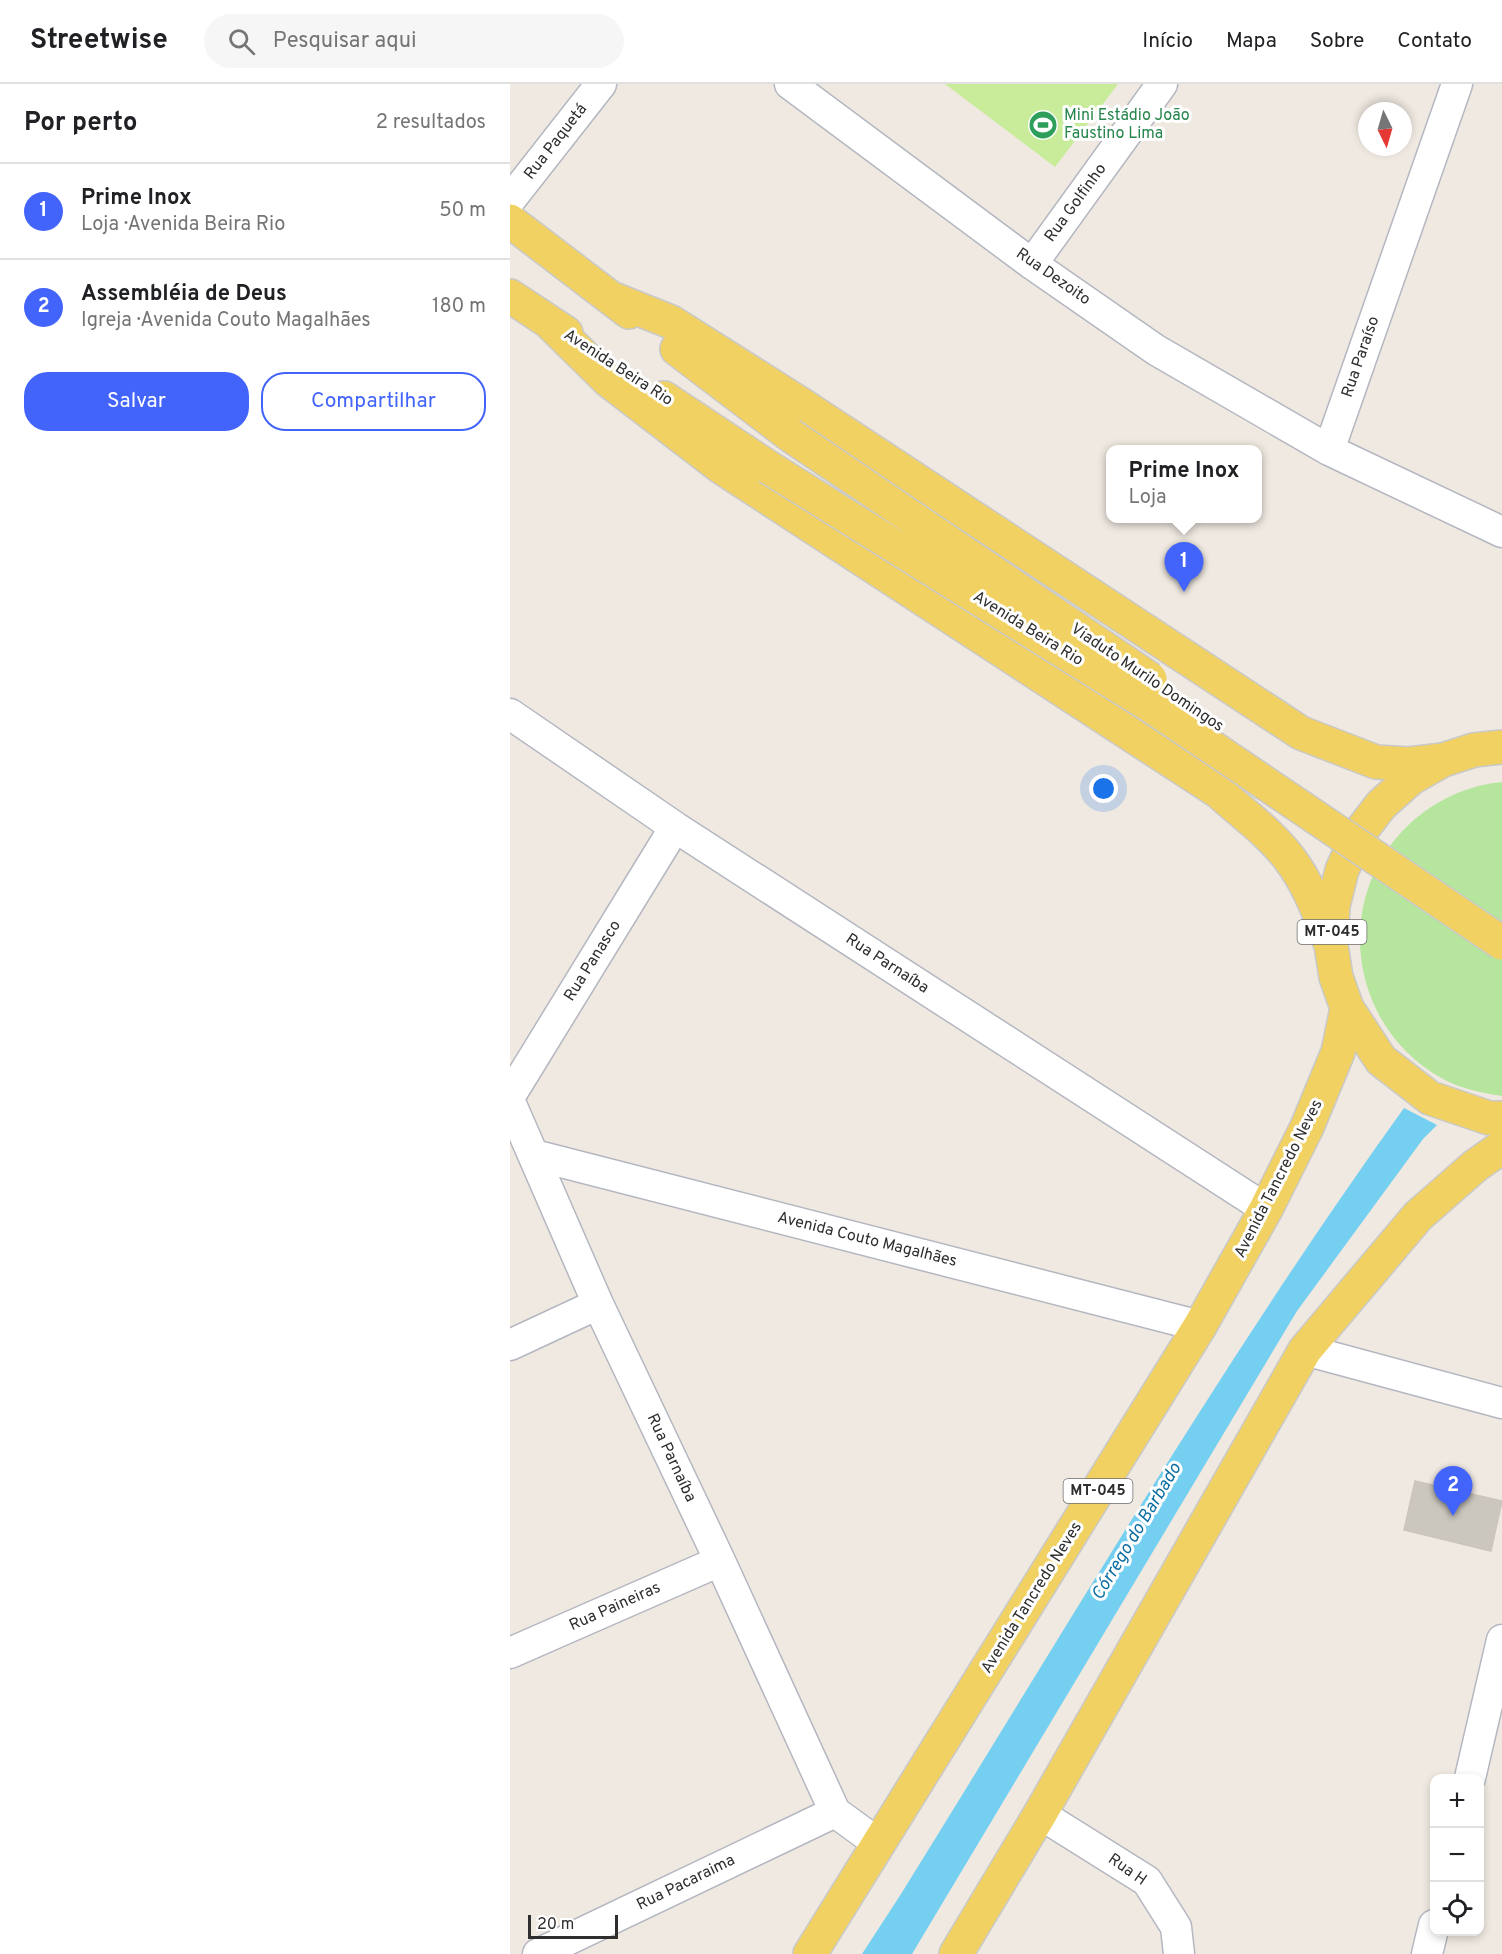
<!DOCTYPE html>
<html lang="pt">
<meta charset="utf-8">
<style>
:root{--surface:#fff;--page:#f6f6f6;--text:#202124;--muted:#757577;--line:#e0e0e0;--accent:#4264fb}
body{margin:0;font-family:Overpass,sans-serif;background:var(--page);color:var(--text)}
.controls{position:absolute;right:18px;bottom:18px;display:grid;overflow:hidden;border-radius:12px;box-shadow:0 3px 9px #0003}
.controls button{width:54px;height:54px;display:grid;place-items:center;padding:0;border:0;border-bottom:2px solid var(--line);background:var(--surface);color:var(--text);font:30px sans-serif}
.compass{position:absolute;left:848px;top:18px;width:54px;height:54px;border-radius:50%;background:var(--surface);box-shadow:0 3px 9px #0003;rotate:175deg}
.scale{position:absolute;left:18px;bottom:15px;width:90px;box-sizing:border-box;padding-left:6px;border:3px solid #2e2e2e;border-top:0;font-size:16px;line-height:21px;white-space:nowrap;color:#2e2e2e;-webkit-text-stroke:4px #fff;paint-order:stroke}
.you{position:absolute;left:594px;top:705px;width:21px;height:21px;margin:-15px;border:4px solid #fff;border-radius:50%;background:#1a73e8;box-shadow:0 0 0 9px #1a73e833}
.badge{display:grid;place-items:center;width:39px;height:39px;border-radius:50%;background:var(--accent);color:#fff;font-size:20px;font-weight:700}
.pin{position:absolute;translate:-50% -50px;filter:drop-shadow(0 2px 3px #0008)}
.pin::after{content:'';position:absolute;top:32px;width:21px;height:18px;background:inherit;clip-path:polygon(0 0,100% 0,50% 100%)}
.popup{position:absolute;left:596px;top:361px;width:156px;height:78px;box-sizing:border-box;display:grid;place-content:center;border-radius:12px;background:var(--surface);filter:drop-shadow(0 2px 4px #0005);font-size:20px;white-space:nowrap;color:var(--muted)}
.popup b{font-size:22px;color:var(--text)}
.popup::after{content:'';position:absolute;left:50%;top:100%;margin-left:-12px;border:12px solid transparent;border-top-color:var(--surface)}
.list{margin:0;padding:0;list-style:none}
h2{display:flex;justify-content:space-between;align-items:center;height:78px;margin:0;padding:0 24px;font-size:26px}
h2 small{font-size:20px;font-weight:400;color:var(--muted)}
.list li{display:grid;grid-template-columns:39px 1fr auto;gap:18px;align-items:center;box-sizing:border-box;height:96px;padding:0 24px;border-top:2px solid var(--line)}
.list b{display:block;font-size:22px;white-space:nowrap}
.list p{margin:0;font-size:20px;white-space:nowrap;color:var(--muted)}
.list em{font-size:20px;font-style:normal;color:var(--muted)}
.actions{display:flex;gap:12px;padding:18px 24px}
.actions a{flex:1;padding:14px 0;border:2px solid var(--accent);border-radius:24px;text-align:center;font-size:21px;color:var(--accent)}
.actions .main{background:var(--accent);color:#fff}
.icon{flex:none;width:33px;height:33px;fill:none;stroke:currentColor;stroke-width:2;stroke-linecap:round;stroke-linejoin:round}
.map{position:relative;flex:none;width:992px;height:1870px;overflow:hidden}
header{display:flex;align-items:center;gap:36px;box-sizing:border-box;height:84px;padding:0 30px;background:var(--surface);border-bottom:2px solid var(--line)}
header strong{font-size:28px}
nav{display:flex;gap:33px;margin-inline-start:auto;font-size:21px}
.search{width:420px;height:54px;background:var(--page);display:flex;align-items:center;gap:15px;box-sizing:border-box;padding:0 21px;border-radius:33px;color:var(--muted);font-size:22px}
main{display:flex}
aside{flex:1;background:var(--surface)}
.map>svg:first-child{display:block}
.green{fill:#b6e59e}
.pitch{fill:#c9ec9a}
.water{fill:#75cff0}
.building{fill:#cbc7bf;stroke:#cbc5ba;stroke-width:1.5}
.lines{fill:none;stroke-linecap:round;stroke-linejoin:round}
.minor-casing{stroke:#b4b7c1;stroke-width:33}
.major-casing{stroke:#c9c9c9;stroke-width:36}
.minor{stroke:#fff;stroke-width:30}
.major{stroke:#f2d163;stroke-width:33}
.major-bridge-casing{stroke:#c9c9c9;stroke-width:36;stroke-linecap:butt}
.major-bridge{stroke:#f2d163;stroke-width:33}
.labels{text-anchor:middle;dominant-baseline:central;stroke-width:6;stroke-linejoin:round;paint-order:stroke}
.shield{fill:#fff;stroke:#6d6d6d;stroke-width:1.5}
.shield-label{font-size:15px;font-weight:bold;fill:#2e2e2e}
.leisure-label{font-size:16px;fill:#27864d;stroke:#fff;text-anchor:start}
.street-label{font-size:16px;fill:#2e2e2e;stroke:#fff}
.water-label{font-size:18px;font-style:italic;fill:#0d6fa3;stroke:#fff}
</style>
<header>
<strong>Streetwise</strong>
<div class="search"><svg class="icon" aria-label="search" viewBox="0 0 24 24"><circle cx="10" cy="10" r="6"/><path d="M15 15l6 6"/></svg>Pesquisar aqui</div>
<nav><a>Início</a><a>Mapa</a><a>Sobre</a><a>Contato</a></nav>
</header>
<main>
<aside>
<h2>Por perto<small>2 resultados</small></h2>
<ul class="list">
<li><span class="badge">1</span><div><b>Prime Inox</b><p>Loja · Avenida Beira Rio</p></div><em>50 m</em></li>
<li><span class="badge">2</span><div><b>Assembléia de Deus</b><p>Igreja · Avenida Couto Magalhães</p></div><em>180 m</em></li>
</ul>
<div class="actions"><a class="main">Salvar</a><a>Compartilhar</a></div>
</aside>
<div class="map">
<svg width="992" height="1870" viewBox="0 0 992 1870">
<rect width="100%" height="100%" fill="#efe9e1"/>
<!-- green -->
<path class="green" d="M992 698V1012C972 1009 953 1005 935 996 836 944 820 808 905 735 930 714 960 701 992 698Z"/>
<!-- pitch -->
<path class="pitch" d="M435 0H608L545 83Z"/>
<!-- water -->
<path class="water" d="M894 1024 927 1041 913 1055 787 1227 402 1870H352L391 1810C555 1546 713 1276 894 1024Z"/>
<!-- building -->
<path class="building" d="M905 1397 992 1417 981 1467 894 1446Z"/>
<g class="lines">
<!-- minor casing -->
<g class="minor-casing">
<path id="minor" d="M280 0 522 180 646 266 819 366 992 448
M0 116 91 0
M522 180 652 0
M819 366 947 0
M0 630 165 743 756 1125
M0 1012 165 743
M0 1018 88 1220 210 1477 325 1728 369 1760
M24 1071 690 1242
M0 1261 88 1220
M795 1266 992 1319
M0 1569 210 1477
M960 1694 992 1556
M530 1730 637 1797 666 1843 669 1870
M28 1870 325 1728
M917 1870 924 1841"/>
</g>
<!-- major casing -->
<g class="major-casing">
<path id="major" d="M0 137 119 228
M0 212 56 249
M101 214 161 238 292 321 791 649 866 678 899 680 933 676
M39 238 99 297 211 383 709 708C732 729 760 749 779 774 799 800 810 831 821 861
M167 265 280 351
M154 314 258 383
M992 663 964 666 933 676 900 695 871 721 848 751 832 786 823 822 821 861 826 893 837 924 871 976 920 1014 979 1034H992
M300 1870 690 1242 756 1125 797 1043 828 968 837 924
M446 1870 530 1730 795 1266 908 1132 965 1082 992 1063"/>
</g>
<!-- minor -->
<use href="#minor" class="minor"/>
<!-- major -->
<use href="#major" class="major"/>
<!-- major-bridge casing -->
<g class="major-bridge-casing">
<path id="major-bridge" d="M280 351 640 595
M258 383 641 622 992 859"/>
</g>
<!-- major-bridge -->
<use href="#major-bridge" class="major-bridge"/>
</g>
<!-- icons -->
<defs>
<g id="stadium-disc" transform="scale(1.5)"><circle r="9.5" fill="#2e9e5b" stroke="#fff"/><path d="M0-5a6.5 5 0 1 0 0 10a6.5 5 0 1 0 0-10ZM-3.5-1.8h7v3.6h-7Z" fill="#fff"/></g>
</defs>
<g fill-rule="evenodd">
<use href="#stadium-disc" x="533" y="41"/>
</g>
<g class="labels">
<!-- shield labels -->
<g class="shield">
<rect x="787.5" y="836" width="69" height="24" rx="4.5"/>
<rect x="553.5" y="1395" width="69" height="24" rx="4.5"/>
</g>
<g class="shield-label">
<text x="822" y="848">MT-045</text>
<text x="588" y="1407">MT-045</text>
</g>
<!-- leisure labels -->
<g class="leisure-label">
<text x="554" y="32">Mini Estádio João<tspan x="554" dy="18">Faustino Lima</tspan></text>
</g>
<!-- street labels -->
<g class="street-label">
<text transform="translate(46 58) rotate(-52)">Rua Paquetá</text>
<text transform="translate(566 119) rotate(-54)">Rua Golfinho</text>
<text transform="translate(543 193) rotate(35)">Rua Dezoito</text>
<text transform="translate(851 273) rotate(-71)">Rua Paraíso</text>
<text transform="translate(108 284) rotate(33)">Avenida Beira Rio</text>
<text transform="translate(518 545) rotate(32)">Avenida Beira Rio</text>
<text transform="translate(637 594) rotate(34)">Viaduto Murilo Domingos</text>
<text transform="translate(83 877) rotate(-58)">Rua Panasco</text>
<text transform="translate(377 880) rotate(33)">Rua Parnaíba</text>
<text transform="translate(769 1095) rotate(-63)">Avenida Tancredo Neves</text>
<text transform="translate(357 1156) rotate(14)">Avenida Couto Magalhães</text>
<text transform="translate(161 1374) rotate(65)">Rua Parnaíba</text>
<text transform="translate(522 1514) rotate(-58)">Avenida Tancredo Neves</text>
<text transform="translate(105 1523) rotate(-24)">Rua Paineiras</text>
<text transform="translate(617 1786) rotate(35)">Rua H</text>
<text transform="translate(176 1799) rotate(-26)">Rua Pacaraima</text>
</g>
<!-- water labels -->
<g class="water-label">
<text transform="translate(627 1448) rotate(-59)">Córrego do Barbado</text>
</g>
</g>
</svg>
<div class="controls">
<button>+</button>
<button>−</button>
<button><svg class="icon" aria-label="locate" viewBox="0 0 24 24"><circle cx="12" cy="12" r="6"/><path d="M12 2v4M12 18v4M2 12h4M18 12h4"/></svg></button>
</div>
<svg class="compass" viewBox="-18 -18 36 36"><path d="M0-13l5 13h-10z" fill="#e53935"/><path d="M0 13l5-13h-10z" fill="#757577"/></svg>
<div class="scale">20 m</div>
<div class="you"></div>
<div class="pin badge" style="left:674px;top:508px">1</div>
<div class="popup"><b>Prime Inox</b>Loja</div>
<div class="pin badge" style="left:943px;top:1432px">2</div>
</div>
</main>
